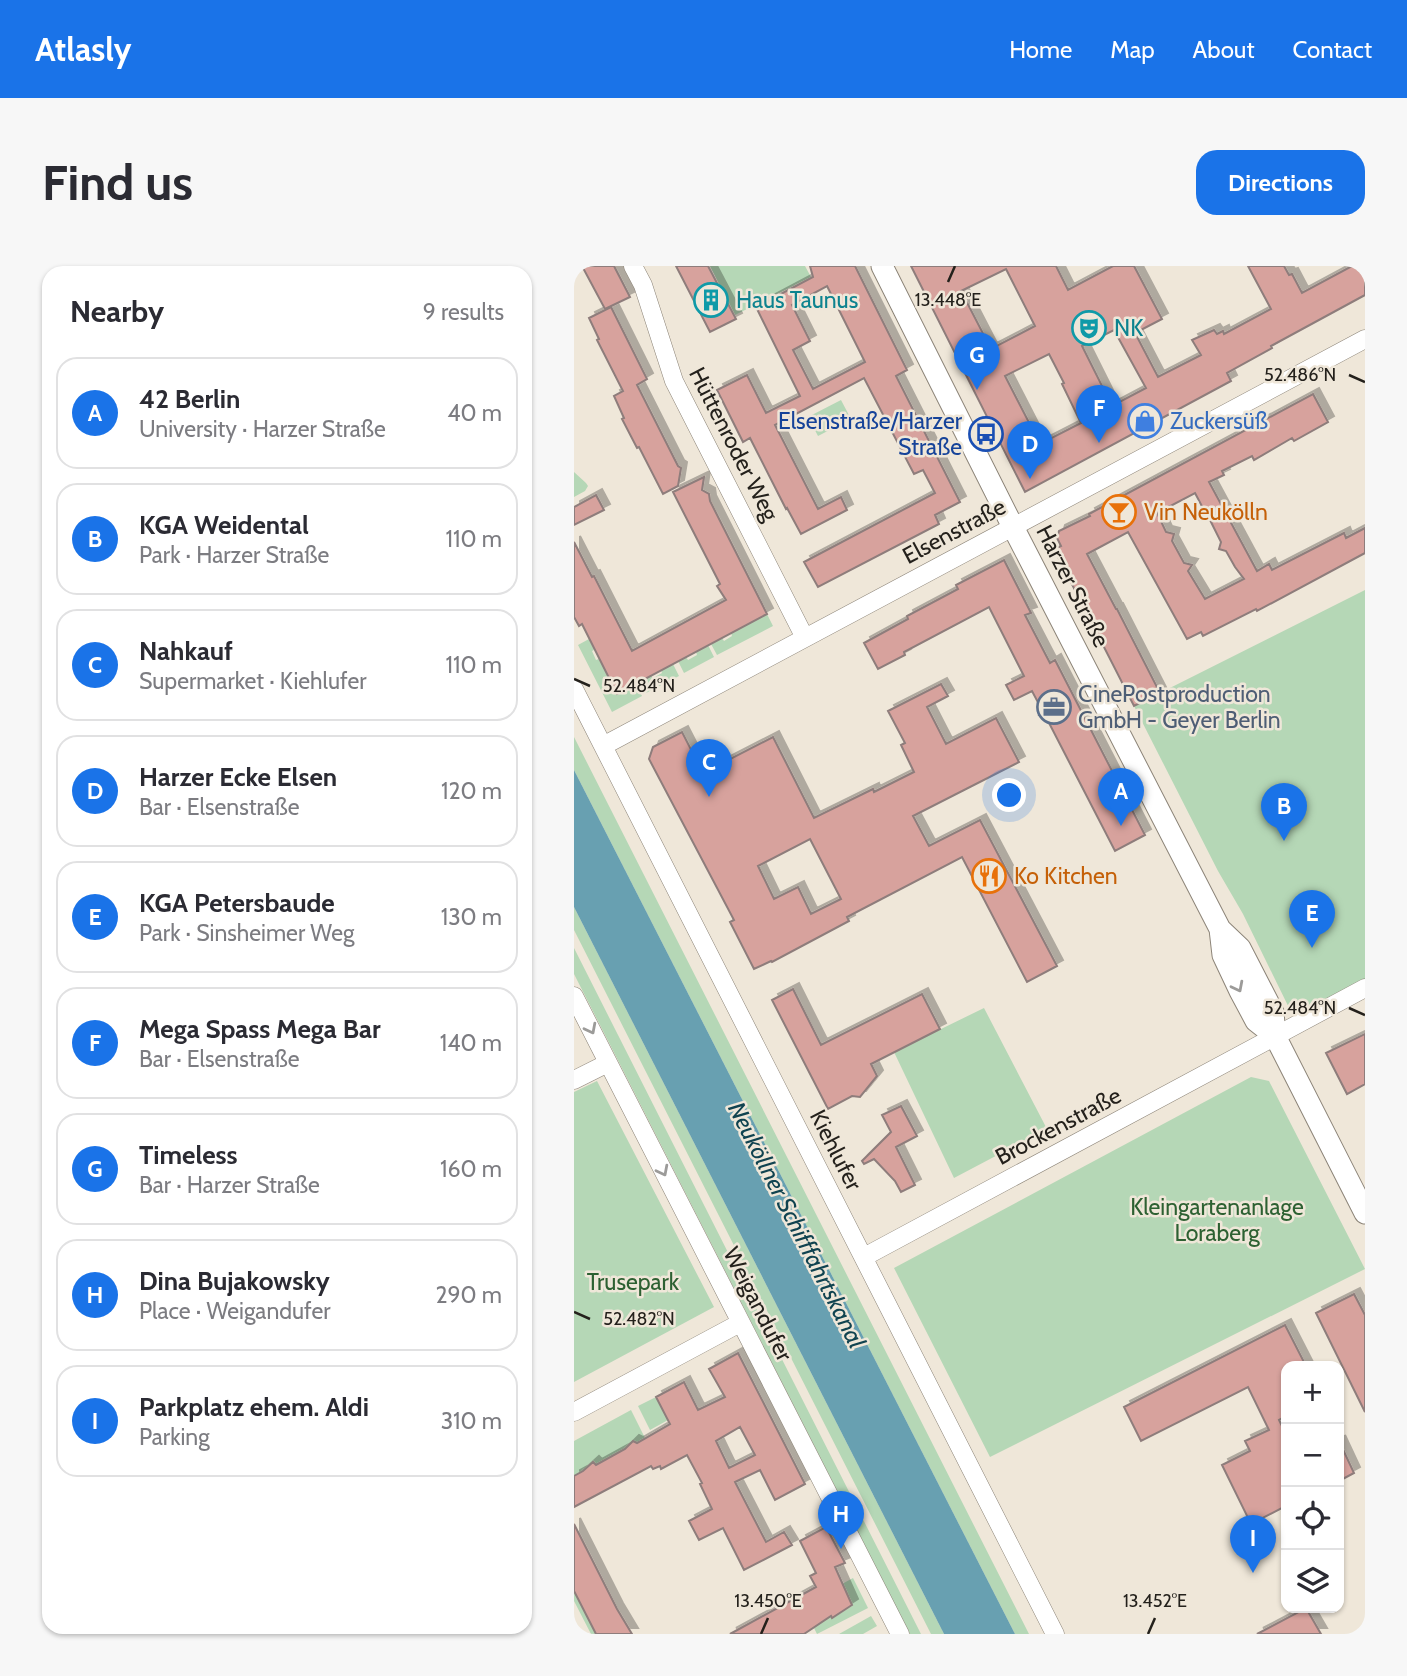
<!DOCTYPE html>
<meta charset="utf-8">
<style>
:root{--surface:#fff;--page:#f7f7f7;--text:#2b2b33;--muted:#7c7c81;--line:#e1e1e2;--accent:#1a73e8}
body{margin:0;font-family:Cabin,sans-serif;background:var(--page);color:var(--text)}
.controls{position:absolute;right:21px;bottom:21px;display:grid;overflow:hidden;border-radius:14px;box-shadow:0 2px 5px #0004}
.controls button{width:63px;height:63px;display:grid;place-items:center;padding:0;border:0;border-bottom:2px solid var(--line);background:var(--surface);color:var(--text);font:35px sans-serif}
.you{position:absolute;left:436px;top:530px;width:24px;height:24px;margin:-18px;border:5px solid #fff;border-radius:50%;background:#1a73e8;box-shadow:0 0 0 10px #1a73e833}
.badge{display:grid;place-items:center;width:46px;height:46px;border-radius:50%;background:var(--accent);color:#fff;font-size:23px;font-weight:700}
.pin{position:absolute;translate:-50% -58px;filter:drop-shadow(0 2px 4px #0008)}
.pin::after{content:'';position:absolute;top:37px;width:24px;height:21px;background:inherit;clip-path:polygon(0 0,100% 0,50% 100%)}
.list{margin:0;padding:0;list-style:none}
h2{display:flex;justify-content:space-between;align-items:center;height:91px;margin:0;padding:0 28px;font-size:30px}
h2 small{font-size:23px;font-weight:400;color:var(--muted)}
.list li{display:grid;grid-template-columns:46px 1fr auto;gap:21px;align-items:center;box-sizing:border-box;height:112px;margin:0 14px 14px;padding:0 14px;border:2px solid var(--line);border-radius:21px}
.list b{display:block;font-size:26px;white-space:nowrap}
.list p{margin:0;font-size:23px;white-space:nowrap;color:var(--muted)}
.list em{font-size:23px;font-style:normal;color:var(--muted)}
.icon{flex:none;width:38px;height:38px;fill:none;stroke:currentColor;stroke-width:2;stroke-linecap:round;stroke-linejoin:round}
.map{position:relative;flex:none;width:791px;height:1368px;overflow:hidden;border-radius:21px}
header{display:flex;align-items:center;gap:42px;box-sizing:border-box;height:98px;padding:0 35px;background:var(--accent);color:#fff}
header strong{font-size:33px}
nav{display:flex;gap:38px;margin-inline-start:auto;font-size:24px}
.intro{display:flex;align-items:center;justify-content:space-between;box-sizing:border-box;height:168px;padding:0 42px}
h1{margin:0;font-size:49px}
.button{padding:18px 32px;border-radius:21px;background:var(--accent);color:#fff;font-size:24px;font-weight:700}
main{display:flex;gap:42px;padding:0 42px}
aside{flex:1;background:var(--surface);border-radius:21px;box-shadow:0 2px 5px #0004}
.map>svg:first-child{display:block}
.green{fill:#b5d7b6}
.water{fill:#68a0b1}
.building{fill:#d7a29d;stroke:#8e7d7b;stroke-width:2;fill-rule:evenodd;filter:url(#shadow)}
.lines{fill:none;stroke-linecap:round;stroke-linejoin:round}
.minor-casing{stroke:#8c8478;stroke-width:19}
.tertiary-casing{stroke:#8c8478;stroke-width:23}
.minor{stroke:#fff;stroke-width:18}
.tertiary{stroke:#fff;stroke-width:21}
.oneway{stroke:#9c9b99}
.ticks{fill:none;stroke:#24211c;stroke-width:2.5}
.labels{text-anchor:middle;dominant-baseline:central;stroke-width:5;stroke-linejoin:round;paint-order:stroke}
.culture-label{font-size:23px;fill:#0d838f;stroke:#efe7d9;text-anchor:start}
.transit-label{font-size:23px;fill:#164399;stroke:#efe7d9;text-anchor:end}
.shop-label{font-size:23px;fill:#366cbe;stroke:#efe7d9;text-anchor:start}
.street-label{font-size:23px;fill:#24211c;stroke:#efe7d9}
.food-label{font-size:23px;fill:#c56008;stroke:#efe7d9;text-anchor:start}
.service-label{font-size:23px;fill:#4e5e75;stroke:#efe7d9;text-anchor:start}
.park-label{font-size:23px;fill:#2d6132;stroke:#efe7d9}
.water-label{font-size:24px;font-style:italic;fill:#104350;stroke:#efe7d9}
.ticks-label{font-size:18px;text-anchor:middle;fill:#24211c;stroke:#efe7d9;stroke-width:5;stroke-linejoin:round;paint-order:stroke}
</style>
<header>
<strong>Atlasly</strong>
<nav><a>Home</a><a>Map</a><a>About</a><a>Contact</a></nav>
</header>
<div class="intro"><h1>Find us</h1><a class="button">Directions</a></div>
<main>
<aside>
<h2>Nearby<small>9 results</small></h2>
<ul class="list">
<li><span class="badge">A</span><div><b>42 Berlin</b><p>University · Harzer Straße</p></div><em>40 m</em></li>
<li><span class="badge">B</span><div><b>KGA Weidental</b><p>Park · Harzer Straße</p></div><em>110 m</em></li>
<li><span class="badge">C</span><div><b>Nahkauf</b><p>Supermarket · Kiehlufer</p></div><em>110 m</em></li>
<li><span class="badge">D</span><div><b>Harzer Ecke Elsen</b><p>Bar · Elsenstraße</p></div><em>120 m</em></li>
<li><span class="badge">E</span><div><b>KGA Petersbaude</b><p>Park · Sinsheimer Weg</p></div><em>130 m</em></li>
<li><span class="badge">F</span><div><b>Mega Spass Mega Bar</b><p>Bar · Elsenstraße</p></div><em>140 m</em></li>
<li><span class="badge">G</span><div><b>Timeless</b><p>Bar · Harzer Straße</p></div><em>160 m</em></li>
<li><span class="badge">H</span><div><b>Dina Bujakowsky</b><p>Place · Weigandufer</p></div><em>290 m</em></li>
<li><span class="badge">I</span><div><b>Parkplatz ehem. Aldi</b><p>Parking</p></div><em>310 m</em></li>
</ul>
</aside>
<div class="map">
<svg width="791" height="1368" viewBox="0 0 791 1368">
<defs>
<filter id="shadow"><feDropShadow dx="6" dy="-6" stdDeviation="0" flood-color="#0004"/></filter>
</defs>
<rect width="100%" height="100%" fill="#efe7d9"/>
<!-- green -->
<path class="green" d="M136 0H231L237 11 161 49Z
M267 134 277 153 244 170 234 151Z
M0 206 12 217 14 220 11 225 0 231Z
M791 324V715L720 752 669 648 644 605 560 440Z
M193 348 199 360 143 389 137 378 148 372 150 375 158 370 157 367Z
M15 373 20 384 18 385 22 394 25 393 43 428 62 418 68 430 38 446 4 379Z
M134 379 140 391 110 407 104 395 112 391 114 394 123 389 122 386Z
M99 398 105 410 72 427 65 416 77 409 79 412 88 407 87 404Z
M0 471 455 1368H441L0 504Z
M0 641 370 1368H357L0 664Z
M0 682 347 1368H336L0 708Z
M410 742 473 863 380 912 320 786Z
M677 811 695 815 791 1003 416 1191 320 1002Z
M23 815 140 1041 0 1116V826Z
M82 1131 94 1154 76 1164 64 1140Z
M57 1144 71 1172 63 1177 59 1175 52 1182 22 1199 19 1196 12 1204 0 1210V1175Z
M279 1312 294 1342 243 1368 238 1358 257 1351 259 1352 278 1340 268 1318Z
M0 1325 22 1368H17L0 1335Z
M297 1350 303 1360 289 1368H265Z"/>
<!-- water -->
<path class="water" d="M0 504 441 1368H370L0 641Z"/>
<!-- building -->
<path class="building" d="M8 0H40L56 31 31 43Z
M102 0H134L162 53 136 66Z
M236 0H281L333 104 322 110 386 236 361 249 365 258 244 321 230 296 361 227 349 204 340 208 290 112 201 159 244 243 267 231 273 244 227 268 213 242 212 243 176 172 169 176 143 124 173 109 192 147 226 130 182 41 239 11ZM253 20 291 96 239 123 219 84 236 75 218 39Z
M337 0H482L494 24 539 0H560L588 53 561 67 584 111 627 89 618 74 640 64 643 68 649 65 650 68 697 43 674 0H710L715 9 718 8 728 27 778 0H791V29L697 80 698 82 653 107 657 115 451 226ZM432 3 461 60 417 83 387 25ZM540 64 572 122 538 140 508 80ZM475 88 490 117 488 118 507 157 466 178 431 110Z
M37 41 73 113 63 119 104 200 107 202 104 220 89 228 65 181 63 182 48 153 50 152 40 130 49 125 23 74 25 73 15 52Z
M739 128 754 156 720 175 718 172 680 194 678 190 648 205 650 209 635 216 683 305 695 298 698 304 770 267 772 272 791 262V287L683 345 682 343 629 370 627 366 613 373 554 266 513 288 542 343H543L586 427 560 440 480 283 487 280 483 272 485 265 516 250 515 248ZM621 227 631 246 627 253 636 254 647 276 645 283 652 285 661 301 670 313 631 333 614 305 618 299 610 297 598 275 600 268 592 266 583 247Z
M130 211 128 224 135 228 136 235 193 348 43 428 8 358 5 360 0 351V276L18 311 20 310 58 385 152 334 143 320 146 318 99 226Z
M22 229 30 244 0 259V241Z
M430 294 457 347 451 349 476 397 481 394 571 569 541 585 473 453 465 449 468 444 458 425 440 434 432 419 450 410 415 341 330 386 331 389 304 403 290 377 334 353 333 350 384 323 382 319Z
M367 418 374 430 353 441 372 478 422 452 445 496 339 550 355 580 406 554 483 700 453 716 388 591 273 651 275 655 198 696 197 695 180 703 156 656 160 654 75 493 79 481 108 466 129 507 199 471 240 552 299 523 300 526 340 506 327 479 331 477 314 445ZM236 573 267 633 237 648 224 621 200 633 184 600Z
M219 723 247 779 348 728 366 763 297 798 303 810 286 831 278 830 254 843 198 734Z
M791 768V818L773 828 752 787Z
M327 840 343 870 322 881 341 919 327 926 321 915 300 893 290 898 288 895 317 866 308 849Z
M780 1028 791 1049V1146L742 1047Z
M711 1059 732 1100H712V1150L705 1154 712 1168V1240L677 1258 648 1199 676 1185 671 1175 695 1164 674 1121 567 1175 550 1141Z
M164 1087 231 1218 201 1234 186 1204 161 1216 192 1276 210 1266 218 1279 170 1304 149 1262 125 1274 115 1255 138 1243 126 1218 128 1217 113 1189 87 1203 86 1200 79 1203 77 1200 0 1241V1210L9 1205 19 1196 22 1199 51 1183 59 1175 63 1177 96 1158 82 1131 110 1116 124 1144 151 1131 135 1103ZM166 1161 181 1189 155 1202 142 1175Z
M765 1175 780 1207 765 1215Z
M0 1258 43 1343 58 1368H22L0 1325Z
M252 1261 271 1297 261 1301 278 1339 258 1352 257 1350 230 1368H156L242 1321 236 1310 242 1307 226 1275Z
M732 1342 747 1368H683Z"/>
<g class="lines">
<!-- minor casing -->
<g class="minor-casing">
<path id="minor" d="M59 0 69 19 100 115 231 372
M0 423 481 1368
M29 480 791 73
M0 730 326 1368
M0 814 34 797
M290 991 791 722
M0 1146 166 1057"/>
</g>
<!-- tertiary casing -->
<g class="tertiary-casing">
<path id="tertiary" d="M308 0 439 261 646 663 666 682 699 746 701 770
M646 663 649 689 666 725 682 755 701 770 791 947"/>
</g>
<!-- minor -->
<use href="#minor" class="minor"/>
<!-- tertiary -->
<use href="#tertiary" class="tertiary"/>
</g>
<!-- one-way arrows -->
<defs><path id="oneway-chevron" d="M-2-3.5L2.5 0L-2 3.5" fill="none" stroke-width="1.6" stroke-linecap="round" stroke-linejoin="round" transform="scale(1.75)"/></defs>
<g class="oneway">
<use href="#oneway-chevron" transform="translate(664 721) rotate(63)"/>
<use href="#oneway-chevron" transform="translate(17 763) rotate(63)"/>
<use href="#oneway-chevron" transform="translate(89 905) rotate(63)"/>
</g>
<!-- ticks -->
<path class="ticks" d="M374 16 381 0M775 109 791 116M0 413 16 420M775 742 791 749M0 1046 16 1053M187 1368 194 1352M574 1368 581 1352"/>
<!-- icons -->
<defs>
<g id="building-ring" transform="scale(1.75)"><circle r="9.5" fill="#efe7d9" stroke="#0f9aa8" stroke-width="1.5"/><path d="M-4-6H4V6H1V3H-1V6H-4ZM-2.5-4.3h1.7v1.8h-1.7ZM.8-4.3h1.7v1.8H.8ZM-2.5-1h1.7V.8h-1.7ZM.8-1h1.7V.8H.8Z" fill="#0f9aa8"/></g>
<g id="theatre-ring" transform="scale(1.75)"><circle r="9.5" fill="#efe7d9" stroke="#0f9aa8" stroke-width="1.5"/><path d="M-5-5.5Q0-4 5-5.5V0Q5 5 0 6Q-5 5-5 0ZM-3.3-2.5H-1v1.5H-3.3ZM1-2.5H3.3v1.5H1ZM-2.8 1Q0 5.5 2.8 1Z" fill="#0f9aa8"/></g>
<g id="shop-ring" transform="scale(1.75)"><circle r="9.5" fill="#efe7d9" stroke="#3f7fe0" stroke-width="1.5"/><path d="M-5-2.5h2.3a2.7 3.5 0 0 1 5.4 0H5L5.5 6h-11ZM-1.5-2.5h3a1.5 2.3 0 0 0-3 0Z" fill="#3f7fe0"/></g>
<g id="bus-ring" transform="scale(1.75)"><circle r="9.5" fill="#efe7d9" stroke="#1a4fb4" stroke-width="1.5"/><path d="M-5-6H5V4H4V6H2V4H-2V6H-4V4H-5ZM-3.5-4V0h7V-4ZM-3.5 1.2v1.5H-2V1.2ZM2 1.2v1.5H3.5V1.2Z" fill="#1a4fb4"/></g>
<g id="bar-ring" transform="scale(1.75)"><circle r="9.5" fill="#efe7d9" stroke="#e8710a" stroke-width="1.5"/><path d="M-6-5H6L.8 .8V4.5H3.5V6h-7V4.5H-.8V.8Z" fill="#e8710a"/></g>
<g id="office-ring" transform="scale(1.75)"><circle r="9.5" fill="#efe7d9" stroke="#5c6f8a" stroke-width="1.5"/><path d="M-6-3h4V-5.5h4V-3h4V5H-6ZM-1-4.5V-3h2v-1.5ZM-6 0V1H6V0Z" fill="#5c6f8a"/></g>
<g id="restaurant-ring" transform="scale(1.75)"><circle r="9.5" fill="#efe7d9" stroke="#e8710a" stroke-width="1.5"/><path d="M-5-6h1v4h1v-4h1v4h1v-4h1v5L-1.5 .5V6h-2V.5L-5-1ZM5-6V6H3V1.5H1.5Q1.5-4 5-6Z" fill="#e8710a"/></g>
</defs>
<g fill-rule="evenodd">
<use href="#building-ring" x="137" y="34"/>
<use href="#theatre-ring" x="515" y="62"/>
<use href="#shop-ring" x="571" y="155"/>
<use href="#bus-ring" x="412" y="168"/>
<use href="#bar-ring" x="545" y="246"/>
<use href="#office-ring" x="480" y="441"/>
<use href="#restaurant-ring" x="415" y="610"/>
</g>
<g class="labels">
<!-- culture labels -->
<g class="culture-label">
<text x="162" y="34">Haus Taunus</text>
<text x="540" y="62">NK</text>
</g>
<!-- transit labels -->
<g class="transit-label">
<text x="388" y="155">Elsenstraße/Harzer<tspan x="388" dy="26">Straße</tspan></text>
</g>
<!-- shop labels -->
<g class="shop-label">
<text x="596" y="155">Zuckersüß</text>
</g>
<!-- street labels -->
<g class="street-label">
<text transform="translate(160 178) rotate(63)">Hüttenroder Weg</text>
<text transform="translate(380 265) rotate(-28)">Elsenstraße</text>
<text transform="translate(499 320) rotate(63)">Harzer Straße</text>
<text transform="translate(484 860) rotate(-28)">Brockenstraße</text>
<text transform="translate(262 884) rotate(63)">Kiehlufer</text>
<text transform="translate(184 1038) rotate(63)">Weigandufer</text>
</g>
<!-- food labels -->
<g class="food-label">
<text x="570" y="246">Vin Neukölln</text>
<text x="440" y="610">Ko Kitchen</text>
</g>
<!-- service labels -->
<g class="service-label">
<text x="504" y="428">CinePostproduction<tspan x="504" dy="26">GmbH - Geyer Berlin</tspan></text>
</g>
<!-- park labels -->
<g class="park-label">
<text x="643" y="941">Kleingartenanlage<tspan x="643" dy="26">Loraberg</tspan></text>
<text x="59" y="1016">Trusepark</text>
</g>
<!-- water labels -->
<g class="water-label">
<text transform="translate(223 959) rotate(63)">Neuköllner Schifffahrtskanal</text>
</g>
</g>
<g class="ticks-label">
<text x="374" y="40">13.448°E</text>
<text x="726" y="115">52.486°N</text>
<text x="65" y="426">52.484°N</text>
<text x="726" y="748">52.484°N</text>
<text x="65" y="1059">52.482°N</text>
<text x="194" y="1341">13.450°E</text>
<text x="581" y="1341">13.452°E</text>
</g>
</svg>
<div class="controls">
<button>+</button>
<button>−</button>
<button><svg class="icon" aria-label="locate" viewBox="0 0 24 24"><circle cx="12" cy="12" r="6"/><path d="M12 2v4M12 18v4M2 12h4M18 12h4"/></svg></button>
<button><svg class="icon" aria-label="layers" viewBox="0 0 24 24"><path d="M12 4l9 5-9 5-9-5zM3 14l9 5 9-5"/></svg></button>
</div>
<div class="you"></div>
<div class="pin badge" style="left:547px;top:560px">A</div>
<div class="pin badge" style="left:710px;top:575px">B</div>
<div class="pin badge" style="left:135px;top:531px">C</div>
<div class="pin badge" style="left:456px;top:213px">D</div>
<div class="pin badge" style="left:738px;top:682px">E</div>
<div class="pin badge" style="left:525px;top:177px">F</div>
<div class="pin badge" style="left:403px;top:124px">G</div>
<div class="pin badge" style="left:267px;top:1283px">H</div>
<div class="pin badge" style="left:679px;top:1307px">I</div>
</div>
</main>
